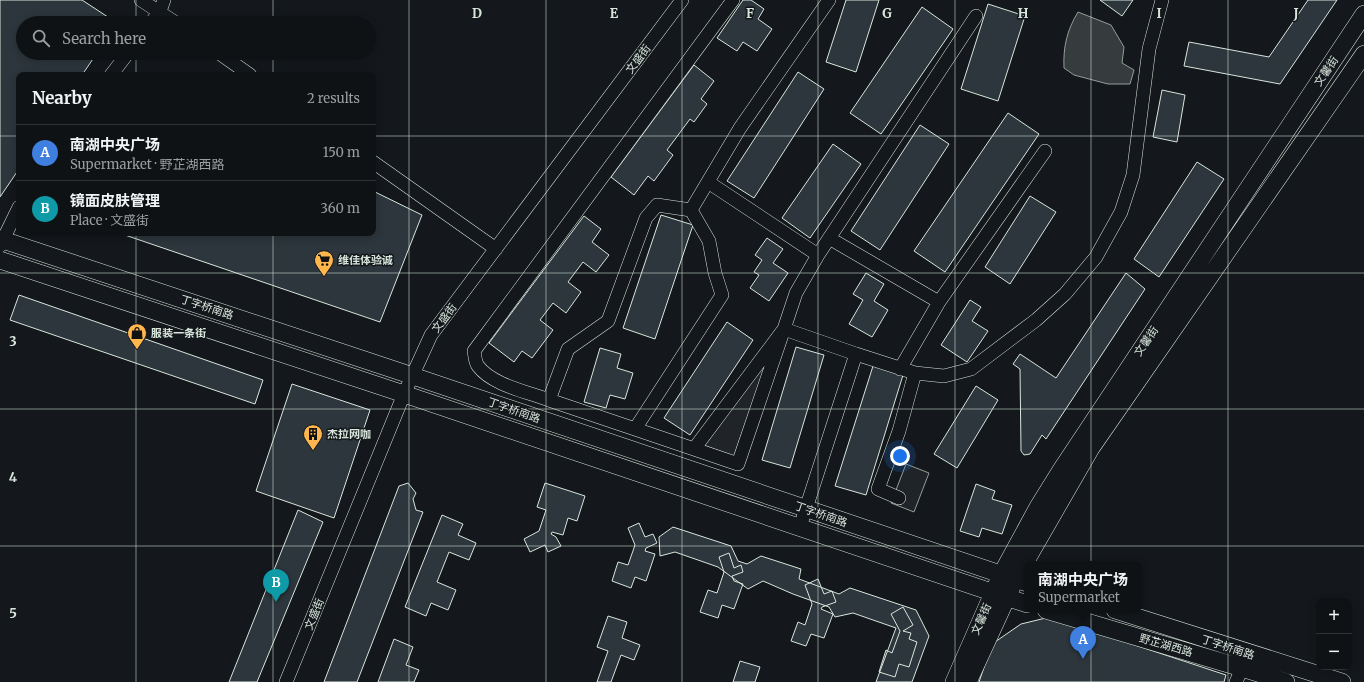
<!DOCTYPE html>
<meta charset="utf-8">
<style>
:root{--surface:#0f1215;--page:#1d2022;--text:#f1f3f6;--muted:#9b9ea0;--line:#2f3234;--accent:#ffb74d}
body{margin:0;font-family:Merriweather,"Noto Sans SC",serif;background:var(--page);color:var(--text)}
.controls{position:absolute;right:12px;bottom:12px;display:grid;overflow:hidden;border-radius:8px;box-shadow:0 2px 10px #0003}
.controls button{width:36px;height:36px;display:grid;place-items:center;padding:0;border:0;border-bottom:1px solid var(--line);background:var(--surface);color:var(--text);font:20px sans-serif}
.you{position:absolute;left:900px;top:456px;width:14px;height:14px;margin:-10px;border:3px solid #fff;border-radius:50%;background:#1a73e8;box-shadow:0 0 0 6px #1a73e833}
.badge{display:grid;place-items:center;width:26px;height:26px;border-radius:50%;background:var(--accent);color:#fff;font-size:13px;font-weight:700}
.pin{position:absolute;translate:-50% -33px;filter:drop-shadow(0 1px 2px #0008)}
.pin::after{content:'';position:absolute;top:21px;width:14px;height:12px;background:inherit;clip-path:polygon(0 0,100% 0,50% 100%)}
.popup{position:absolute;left:1024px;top:561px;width:118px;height:52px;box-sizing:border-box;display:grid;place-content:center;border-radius:8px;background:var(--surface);filter:drop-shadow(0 1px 3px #0005);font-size:13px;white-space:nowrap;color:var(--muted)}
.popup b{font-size:15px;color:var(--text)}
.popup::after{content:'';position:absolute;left:50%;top:100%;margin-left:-8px;border:8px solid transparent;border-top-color:var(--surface)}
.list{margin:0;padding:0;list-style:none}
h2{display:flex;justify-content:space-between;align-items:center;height:52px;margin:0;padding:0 16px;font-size:17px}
h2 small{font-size:13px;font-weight:400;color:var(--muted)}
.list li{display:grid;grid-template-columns:26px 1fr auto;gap:12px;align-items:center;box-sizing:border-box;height:56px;padding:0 16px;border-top:1px solid var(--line)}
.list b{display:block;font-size:15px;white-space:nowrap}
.list p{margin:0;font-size:13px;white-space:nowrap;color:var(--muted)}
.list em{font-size:13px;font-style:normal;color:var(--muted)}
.icon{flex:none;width:22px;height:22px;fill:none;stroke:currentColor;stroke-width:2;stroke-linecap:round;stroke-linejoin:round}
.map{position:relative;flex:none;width:1364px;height:682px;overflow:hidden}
.search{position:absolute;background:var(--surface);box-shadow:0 2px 10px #0003;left:16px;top:16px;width:360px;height:44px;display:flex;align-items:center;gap:10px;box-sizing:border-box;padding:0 14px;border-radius:22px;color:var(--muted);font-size:15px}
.panel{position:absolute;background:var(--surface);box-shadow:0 2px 10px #0003;left:16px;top:72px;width:360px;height:164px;border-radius:8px}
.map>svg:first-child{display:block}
.green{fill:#202428;stroke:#939e99}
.water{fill:#363b3e;stroke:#939e99}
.building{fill:#2c363c;stroke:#d8e6dc}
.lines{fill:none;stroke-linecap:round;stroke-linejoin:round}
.minor-casing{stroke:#d8e6dc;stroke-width:14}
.major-casing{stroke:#d8e6dc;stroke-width:18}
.minor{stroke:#14181c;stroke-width:13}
.major{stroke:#14181c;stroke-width:17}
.grid{fill:none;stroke:#d8e6dc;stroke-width:1;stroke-opacity:0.55}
.labels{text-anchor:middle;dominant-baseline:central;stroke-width:3;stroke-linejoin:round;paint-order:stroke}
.street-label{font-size:11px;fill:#d8e6dc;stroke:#14181c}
.poi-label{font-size:11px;font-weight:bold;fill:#d8e6dc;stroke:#14181c;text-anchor:start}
.grid-label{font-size:13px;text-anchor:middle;font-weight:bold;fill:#d8e6dc;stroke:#14181c;stroke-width:3;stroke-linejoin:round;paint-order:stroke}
</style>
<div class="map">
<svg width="1364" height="682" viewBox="0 0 1364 682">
<rect width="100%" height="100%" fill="#14181c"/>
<!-- green -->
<path class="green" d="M769 355 734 456 703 445Z
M906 464 929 473 914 512 891 503Z"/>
<!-- water -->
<path class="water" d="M1078 12 1111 25 1124 47 1122 63 1134 70 1130 84H1108L1074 75 1064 68C1063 47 1067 30 1078 12Z"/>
<!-- building -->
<path class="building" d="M0 0H82L117 23H23V53H97L82 75H19V169L0 197Z
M743 0H751L764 9 758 19 772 29 757 51 743 42 737 51 717 38Z
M846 0H879L856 72 826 62Z
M1100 0H1133L1122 16Z
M1308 0H1337L1280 84 1184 66 1189 42 1269 57Z
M988 4 1025 16 998 101 961 89Z
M922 7 953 29 881 134 850 113Z
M694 65 714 81 701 99 707 104 694 122 690 119 667 150 673 155 654 181 648 176 634 195 611 177Z
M798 72 824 89 754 198 727 181Z
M1162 90 1185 95 1177 142 1153 137Z
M1008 113 1039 134 945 272 914 251Z
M920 125 949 144 880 250 851 231Z
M833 144 861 164 810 238 782 218Z
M1197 162 1224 179 1159 277 1134 259Z
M373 191 422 215 380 322 119 233H373Z
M1030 196 1056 212 1010 284 985 267Z
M661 215 693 225 655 339 623 328Z
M584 216 601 229 592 242 609 255 596 272 583 262 568 282 581 292 566 313 553 303 540 320 553 330 532 358 522 351 514 362 489 343Z
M767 238 783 249 773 263 788 273 769 301 750 288 759 275 754 272 762 260 755 255Z
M866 273 884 284 874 301 888 310 872 337 849 324 863 300 853 294Z
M1126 273 1145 289 1046 439 1042 435 1030 454 1024 455 1021 451 1020 369 1013 364 1020 354 1056 378Z
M19 295 263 380 255 404 10 320Z
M970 300 981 307 972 321 988 331 967 362 941 345Z
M727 322 753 340 690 435 664 418Z
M796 347 824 355 790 468 762 460Z
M600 348 621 354 617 368 633 373 625 399 610 395 606 408 584 402Z
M873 366 903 375 866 495 835 486Z
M292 384 370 410 334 518 256 491Z
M976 386 998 400 957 468 934 454Z
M408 483 416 493 413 499 416 510 423 512 357 682H324L399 486Z
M545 483 585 496 577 521 568 518 563 535 552 532 551 534 556 537 561 546 548 552 545 545 530 552 524 539 539 531 546 510 537 507Z
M976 484 995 491 992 499 1012 505 1002 534 982 528 979 537 960 531Z
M298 510 323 522 257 682H229Z
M442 515 463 524 458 535 476 543 469 560 449 552 437 582 456 590 448 610 431 603 426 616 405 607Z
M639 523 645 537 653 534 657 543 646 548 645 551 655 554 646 581 635 577 631 588 612 581 618 562 628 565 635 545 628 528Z
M673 527 731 546 738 561 747 564 761 556 801 569 799 579 839 594 850 588 916 610 929 636 912 682H876L896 628 853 613 835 617 829 607 793 594 763 581 748 589 718 567 675 552 660 556 659 537Z
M729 553 734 568 741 565 743 572 732 576 734 581 743 584 734 609 722 605 718 618 700 612 708 590 717 593 724 572 719 557Z
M818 579 824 594 832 591 836 602 822 607 821 609 833 614 824 638 811 634 806 646 791 641 798 622 805 625 812 604 805 585Z
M903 607 913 625 903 631 911 633 909 639 917 642 909 667 899 664 895 677 879 672 886 650 892 653 900 631 891 614Z
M608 616 627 622 622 638 640 645 634 660 621 655 611 682H597L608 651 597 647Z
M1050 617 1226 675 1224 682H979L992 644 1021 624Z
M394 639 413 647 406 665 419 670 414 682H378Z
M740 661 760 667 755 682H733Z"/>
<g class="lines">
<!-- minor casing -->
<g class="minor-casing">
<path id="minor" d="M141 0 176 23
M151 23 160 11 164 0
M219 53 250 75
M111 75 128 53
M373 162 496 249
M708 182 818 255
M691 210 709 241 715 273 722 295 635 429 694 449
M829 238 939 302 900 369
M0 246 19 207
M939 302 1045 151
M856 354 915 373 899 431 878 489 899 498
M915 373 944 376 971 369 1036 320 1065 294 1096 257 1121 212 1133 175 1149 49 1162 0
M549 400C528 392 492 385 478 366 475 362 475 356 474 351L733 0
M635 429 549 400 568 349 608 321 646 218 657 205 691 210 740 128 829 0
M800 527 856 354 784 329 738 464 694 449 784 329 796 293 818 255 976 16
M286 682 404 394 431 335 682 0
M1236 682 1242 668"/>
</g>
<!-- major casing -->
<g class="major-casing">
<path id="major" d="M0 239 413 376 1027 583
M0 260 404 394 1027 604
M1046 610 1242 668 1286 682
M1115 610 1342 682
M954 682 1001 575 1038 507 1061 470 1364 14
M968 682 1015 580 1091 448 1364 54"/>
</g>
<!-- minor -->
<use href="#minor" class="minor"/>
<!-- major -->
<use href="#major" class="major"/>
</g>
<!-- grid -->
<path class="grid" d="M136 0V23M273 0V23M409 0V682M546 0V682M682 0V682M818 0V682M955 0V682M1091 0V682M1228 0V682M136 53V75M273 53V75M0 136H19M373 136H1364M136 233V682M273 233V682M0 273H1364M0 409H1364M0 546H1364"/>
<!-- icons -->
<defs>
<g id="supermarket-pin" transform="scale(1)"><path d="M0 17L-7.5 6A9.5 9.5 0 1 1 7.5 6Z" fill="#ffb74d" stroke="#14181c"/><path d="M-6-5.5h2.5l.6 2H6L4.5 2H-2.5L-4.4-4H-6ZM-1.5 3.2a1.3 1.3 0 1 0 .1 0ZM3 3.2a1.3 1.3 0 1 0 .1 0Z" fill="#111"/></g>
<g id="shop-pin" transform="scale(1)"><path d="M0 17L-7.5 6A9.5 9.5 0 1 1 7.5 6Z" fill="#ffb74d" stroke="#14181c"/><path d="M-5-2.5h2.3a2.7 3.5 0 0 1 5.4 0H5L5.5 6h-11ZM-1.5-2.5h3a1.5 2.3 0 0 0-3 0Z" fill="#111"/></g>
<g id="building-pin" transform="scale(1)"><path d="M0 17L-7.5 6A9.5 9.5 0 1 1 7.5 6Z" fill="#ffb74d" stroke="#14181c"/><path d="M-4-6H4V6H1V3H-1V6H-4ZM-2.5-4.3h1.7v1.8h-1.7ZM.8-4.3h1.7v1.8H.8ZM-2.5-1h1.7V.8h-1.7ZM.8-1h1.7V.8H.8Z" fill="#111"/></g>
</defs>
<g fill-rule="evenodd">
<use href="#supermarket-pin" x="324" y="260"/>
<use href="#shop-pin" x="137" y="333"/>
<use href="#building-pin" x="313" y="434"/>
</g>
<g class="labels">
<!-- street labels -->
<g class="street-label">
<text transform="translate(638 59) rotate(-53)">文盛街</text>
<text transform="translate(1326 71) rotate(-56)">文馨街</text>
<text transform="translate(207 307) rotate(18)">丁字桥南路</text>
<text transform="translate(444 318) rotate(-53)">文盛街</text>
<text transform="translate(1146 341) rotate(-56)">文馨街</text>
<text transform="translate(514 410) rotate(19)">丁字桥南路</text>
<text transform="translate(821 514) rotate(19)">丁字桥南路</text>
<text transform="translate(314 614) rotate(-68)">文盛街</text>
<text transform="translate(981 619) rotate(-66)">文馨街</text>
<text transform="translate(1166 645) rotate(16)">野芷湖西路</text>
<text transform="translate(1228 647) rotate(18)">丁字桥南路</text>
</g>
<!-- poi labels -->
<g class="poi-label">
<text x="338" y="260">维佳体验诚</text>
<text x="151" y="333">服装一条街</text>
<text x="327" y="434">杰拉网咖</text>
</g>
</g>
<g class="grid-label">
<text x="477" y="18">D</text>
<text x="614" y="18">E</text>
<text x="750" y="18">F</text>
<text x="887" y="18">G</text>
<text x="1023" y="18">H</text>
<text x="1159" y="18">I</text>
<text x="1296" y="18">J</text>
<text x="13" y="346">3</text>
<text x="13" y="482">4</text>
<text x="13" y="618">5</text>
</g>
</svg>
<div class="controls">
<button>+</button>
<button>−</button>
</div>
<div class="you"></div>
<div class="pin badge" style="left:1083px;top:659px;background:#3f7fe0">A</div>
<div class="popup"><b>南湖中央广场</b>Supermarket</div>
<div class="pin badge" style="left:276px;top:602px;background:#0f9aa8">B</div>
<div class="search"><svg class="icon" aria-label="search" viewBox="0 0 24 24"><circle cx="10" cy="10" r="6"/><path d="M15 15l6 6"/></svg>Search here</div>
<section class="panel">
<h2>Nearby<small>2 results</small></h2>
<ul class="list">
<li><span class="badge" style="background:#3f7fe0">A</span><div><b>南湖中央广场</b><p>Supermarket · 野芷湖西路</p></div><em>150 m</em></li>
<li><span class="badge" style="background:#0f9aa8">B</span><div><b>镜面皮肤管理</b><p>Place · 文盛街</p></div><em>360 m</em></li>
</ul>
</section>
</div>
